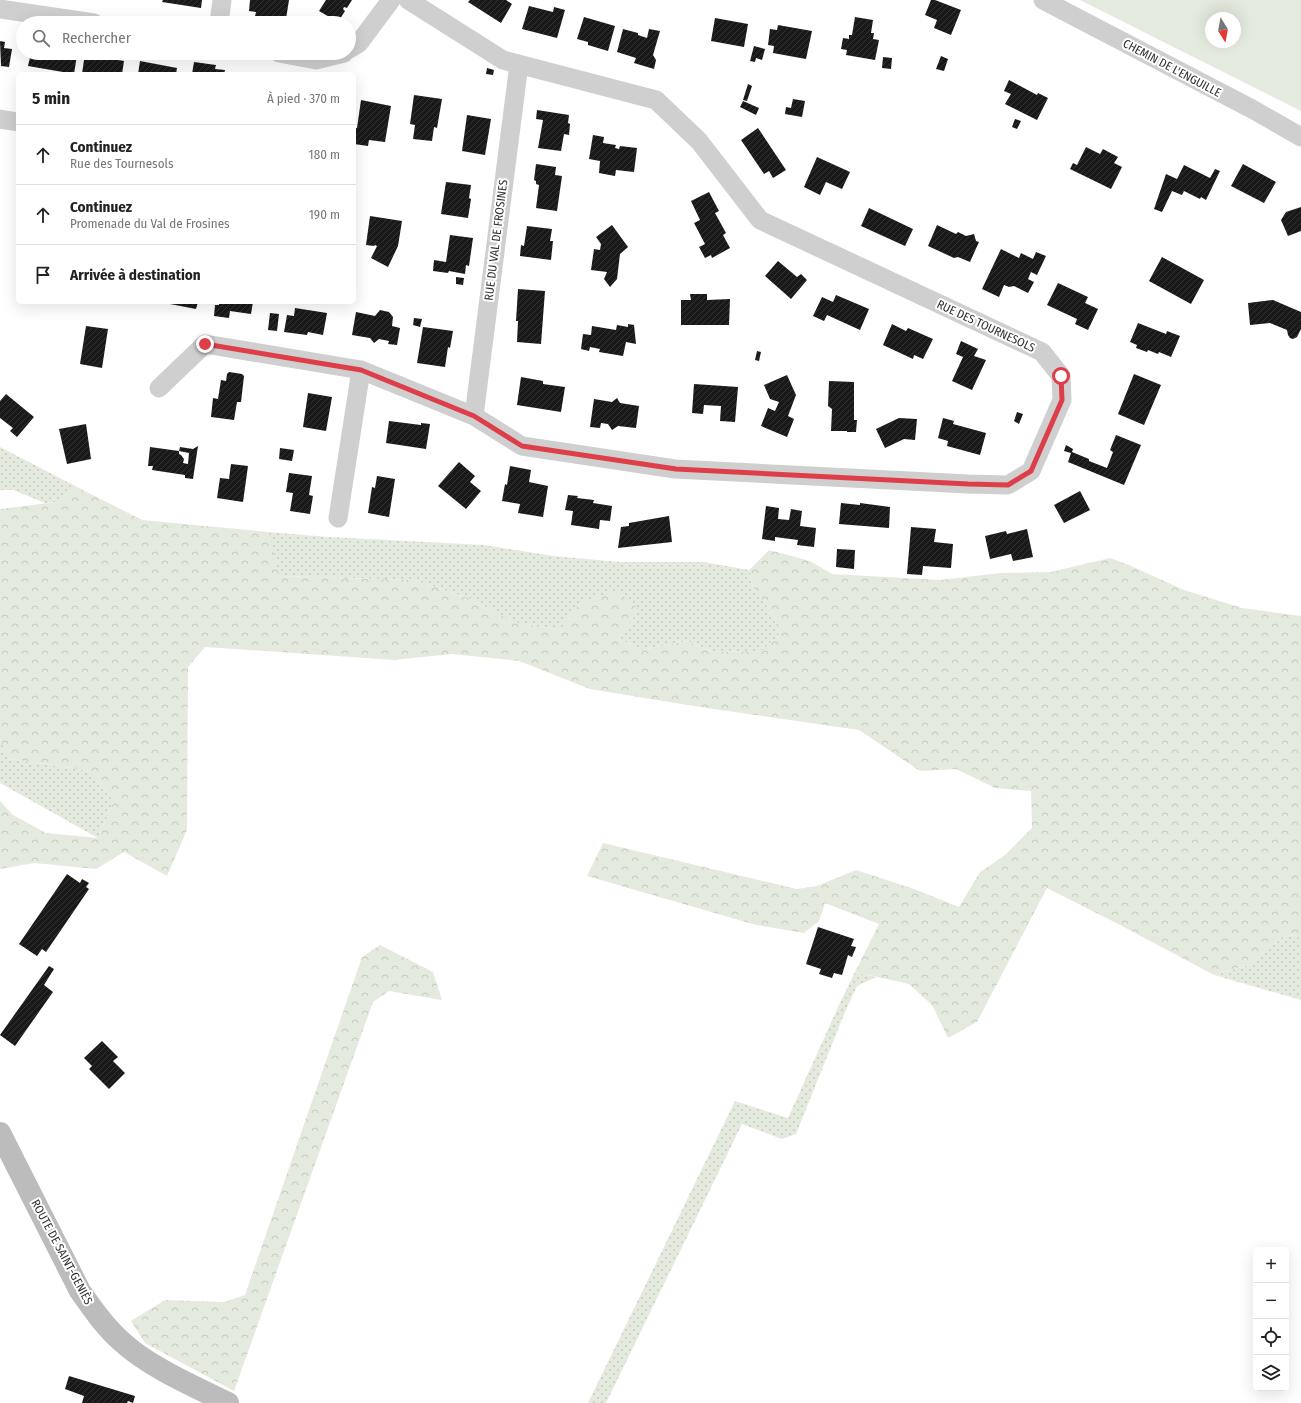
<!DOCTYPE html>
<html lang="fr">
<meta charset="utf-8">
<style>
:root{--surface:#fff;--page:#f6f6f6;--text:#222;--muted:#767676;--line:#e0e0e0}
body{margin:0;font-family:"Fira Sans Condensed",sans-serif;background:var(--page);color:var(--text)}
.controls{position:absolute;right:12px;bottom:12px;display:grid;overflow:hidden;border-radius:6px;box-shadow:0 4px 16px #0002}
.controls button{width:36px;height:36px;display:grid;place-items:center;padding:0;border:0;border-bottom:1px solid var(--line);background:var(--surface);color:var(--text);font:20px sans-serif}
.compass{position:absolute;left:1205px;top:12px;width:36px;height:36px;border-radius:50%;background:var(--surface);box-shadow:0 4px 16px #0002;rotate:169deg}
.stop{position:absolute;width:12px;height:12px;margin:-9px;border:3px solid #de3e49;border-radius:50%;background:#fff}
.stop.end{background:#de3e49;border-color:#fff;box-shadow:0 1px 4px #0008}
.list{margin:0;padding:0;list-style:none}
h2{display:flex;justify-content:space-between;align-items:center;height:52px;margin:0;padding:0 16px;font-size:17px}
h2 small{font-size:13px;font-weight:400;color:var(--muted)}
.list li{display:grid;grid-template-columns:26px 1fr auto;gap:12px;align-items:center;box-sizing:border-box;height:60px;padding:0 16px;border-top:1px solid var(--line)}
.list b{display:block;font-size:15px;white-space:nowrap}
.list p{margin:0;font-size:13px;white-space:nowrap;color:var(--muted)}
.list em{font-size:13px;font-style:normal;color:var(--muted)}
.icon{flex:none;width:22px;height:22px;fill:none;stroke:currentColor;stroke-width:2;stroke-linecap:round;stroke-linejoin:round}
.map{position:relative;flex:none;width:1301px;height:1403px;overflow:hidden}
.search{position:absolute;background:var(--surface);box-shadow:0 4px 16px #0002;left:16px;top:16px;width:340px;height:44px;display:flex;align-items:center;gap:10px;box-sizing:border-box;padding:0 14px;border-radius:22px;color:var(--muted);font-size:15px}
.panel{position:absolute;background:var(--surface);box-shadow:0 4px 16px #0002;left:16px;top:72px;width:340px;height:232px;border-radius:6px}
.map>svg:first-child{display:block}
.green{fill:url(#green-dots)}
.forest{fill:url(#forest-crowns)}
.pitch{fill:#e5eade;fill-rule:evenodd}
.building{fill:url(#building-hatch)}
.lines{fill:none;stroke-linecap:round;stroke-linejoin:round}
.street{stroke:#cfcfcf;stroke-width:19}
.secondary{stroke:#bcbcbc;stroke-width:22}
.route{stroke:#de3e49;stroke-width:5}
.labels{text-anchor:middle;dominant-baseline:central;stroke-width:4;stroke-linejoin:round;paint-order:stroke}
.street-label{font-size:12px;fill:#323232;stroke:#fff}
</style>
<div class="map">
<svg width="1301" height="1403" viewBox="0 0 1301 1403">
<defs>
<pattern id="green-dots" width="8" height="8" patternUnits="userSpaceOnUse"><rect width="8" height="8" fill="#e5eade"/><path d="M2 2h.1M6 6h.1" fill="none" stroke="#c5c9bf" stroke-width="1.8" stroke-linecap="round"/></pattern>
<pattern id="forest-crowns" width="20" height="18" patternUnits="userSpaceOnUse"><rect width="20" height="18" fill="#e5eade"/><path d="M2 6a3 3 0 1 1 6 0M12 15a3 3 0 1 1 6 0" fill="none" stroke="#c5c9bf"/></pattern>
<pattern id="building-hatch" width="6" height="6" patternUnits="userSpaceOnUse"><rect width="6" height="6" fill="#191919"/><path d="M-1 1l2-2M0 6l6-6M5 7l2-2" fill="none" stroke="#323232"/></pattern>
</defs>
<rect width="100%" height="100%" fill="#fff"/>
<!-- green -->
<path class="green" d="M0 447 77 487 56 502 45 503 13 490H0Z
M268 532 329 537 484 545 553 556 620 562H704L749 570 753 587 774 616 779 635 761 651 713 652 687 641 641 650 618 638 579 605 560 630 513 622 471 599 414 580 278 576Z
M0 739 10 759 86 770 114 801 98 838 0 783Z
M1286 934 1301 938V1000L1214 975 1252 964Z
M855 972 876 977 857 986 845 1012 796 1134 782 1139 742 1124 606 1403H588L735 1101 788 1118 839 1005Z"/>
<!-- forest -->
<path class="forest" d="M77 487 142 520 268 532 279 576 414 580 471 599 514 622 560 630 579 604 616 590 640 610 618 638 641 650 687 641 713 652 761 651 779 635 774 616 753 587 749 570 769 550 810 561 832 574 940 580 1000 573 1051 572 1110 558 1129 565 1184 590 1242 608 1301 616V938L1286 934 1252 964 1214 975 1122 926 1047 888 977 1022 948 1038 932 1005 909 984 855 972 879 924 825 903 819 921 804 933 756 925 587 876 603 843 797 889 817 886 856 870 914 889 959 907 980 872 1004 856 1032 828 1031 791 995 788 956 769 920 771 859 730 700 707 590 689 519 661 452 654 394 660 205 647 188 667 187 830 167 876 124 852 96 869 34 863 0 869V801L13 815 46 833 98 838 114 801 86 770 9 759 0 739V509L56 502Z
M380 945 433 972 442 1000 389 991 373 1002 234 1391 145 1343 131 1321 165 1300 224 1302 245 1295 362 957Z"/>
<!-- pitch -->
<path class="pitch" d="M1080 0H1301V111ZM1211 18H1235V42H1211Z"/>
<!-- building -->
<path class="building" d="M163 0H202L201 8 162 2Z
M250 0H289L286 19 255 16 256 12 249 11Z
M326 0H352L347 8 344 7 343 9 345 11 338 22 319 11Z
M470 0H506L512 4 501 23 468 2Z
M931 0H935L961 10 951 35 934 28 937 20 925 15Z
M529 6 553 12 554 7 565 10 557 38 522 29Z
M584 17 615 26 608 51 588 45V42L577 39Z
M855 17 873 20 871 33H874L873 39 879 40 875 60 846 55 847 50 841 49 843 38 849 39V35H852Z
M715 18 748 24 744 47 711 41Z
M778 25 812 31 806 59 773 53 774 46 768 45 770 29 777 30Z
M623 29 638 33V35L647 38 649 29 660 31 653 55 656 60 654 69 634 63 636 58 617 52Z
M0 41 5 42 4 48 12 49 9 67 1 66Z
M754 46 765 49 762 60 756 58 755 62 750 61Z
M31 53H66L77 55 74 74H63V72L28 66Z
M85 53H103L102 59 106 60V58L124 61 122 74H82Z
M941 56 948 59 944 71 936 69Z
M883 57 892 58 891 69 882 68Z
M140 61 177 68 176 74H138Z
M194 62 216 65 215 69 225 70 224 74H192Z
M487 68 494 70 493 75 486 74Z
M1009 80 1037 95 1038 93 1048 98 1037 120 1005 104 1011 94 1004 91Z
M748 84 752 86 747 101 743 100Z
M414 95 442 99 437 128 434 127 432 141 413 139 415 125 410 124Z
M793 99 805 101 802 117 785 114 786 107 791 108Z
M361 100 391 106 385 142 369 140 368 146 354 144V128H357Z
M743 101 759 108 756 115 740 107Z
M537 110 569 115 568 123 570 124 569 135 564 134 561 151 538 148 543 120 536 119Z
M467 115 491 119 485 155 462 151Z
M1015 119 1021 121 1017 129 1012 127Z
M758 128 786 170 773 178 769 171 764 174 741 140Z
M593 135 604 137 603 143 616 145 615 148 619 149 620 146 637 148 634 172 616 170 615 176 599 173 600 161 589 159Z
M1086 147 1100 154 1103 149 1118 157 1114 163 1122 167 1111 189 1070 169 1073 163 1077 165Z
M817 157 850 172 842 189 826 182 820 195 804 187Z
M536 164 556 167 555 175 562 176 557 211 536 208 539 185 536 184V181L534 180Z
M1243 164 1276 182 1264 203 1231 186Z
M1184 165 1210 178 1215 169 1220 171 1206 200 1201 197 1200 199 1184 191 1182 195 1172 191 1162 212 1154 209 1166 174 1177 179Z
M446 182 471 185 469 198 471 199 468 218 441 214Z
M709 192 719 211 715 213 726 233 723 235 730 248 712 258 711 255 705 258 699 247 705 244 694 223 700 220 691 201Z
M1301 207V231L1288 236 1281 220 1286 212Z
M869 208 913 229 905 246 861 226Z
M370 216 402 221 398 246 388 267 371 258 377 246 375 245 374 246 366 245Z
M612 225 628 247 620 254 617 279 610 287 604 279 607 272 591 270 594 249 600 250 601 244 596 237Z
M937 225 956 234 958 232 966 236 974 234 976 241 979 242 970 262 958 257 954 258 928 246Z
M527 226 552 229 550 241H553L551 260 520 256 521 245 524 246Z
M450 235 473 238 469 266 466 265 465 274 449 271 448 273 433 271 434 260 446 262Z
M1001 249 1019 258 1021 253 1033 259 1036 252 1046 256 1037 275 1031 272 1028 279 1034 282 1028 293 1014 286 1009 287 1004 285 999 297 982 289Z
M1162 257 1204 280 1191 304 1149 281Z
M778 261 797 277 801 274 807 280 791 299 765 276Z
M456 277 464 278 463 285 456 284Z
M1058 283 1088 297 1085 303 1098 309 1088 330 1075 324 1077 319 1047 305Z
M518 289 545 291 541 344 517 342 518 321H516Z
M690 294H707V300L730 299 729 325H681V300H691Z
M836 295 869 309 860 330 827 315 824 321 813 316 822 297 833 302Z
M1273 300 1301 312V329L1297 337 1293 339 1290 338 1288 335 1287 330 1270 323 1250 325 1248 303Z
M170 302H198L196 309 170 304Z
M219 302H253L251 314 230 311 229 318 214 316 215 305H219Z
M295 308 327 313 323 335 308 332 307 335 284 332 287 315 294 316Z
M380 310 389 312 393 317 392 326 400 328 397 345 388 344 389 341 379 339 374 343 370 338 352 335 356 312 375 316Z
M270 313 279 314 277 331 268 330Z
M414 318 422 319 420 327 413 325Z
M1138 323 1166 334 1167 331 1180 336 1171 357 1159 352 1158 354 1148 350 1147 352 1136 348 1137 345 1130 342Z
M628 324 634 325 636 344 626 342 623 356 599 352 600 349 590 347 589 351 581 349 583 334 591 335 592 326 616 330 617 325 628 327Z
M892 324 906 331 908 328 933 339 923 359 914 355 913 359 883 345Z
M86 326 108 329 102 368 80 364Z
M423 327 453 331 450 348 448 347 445 367 417 363Z
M961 341 978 349 974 356 986 360 972 390 952 381 963 357 956 354Z
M757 351 761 352 759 361 755 360Z
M229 372 242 374 244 376 241 402H237L234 420 211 417 213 398 218 399 221 380 226 381 227 374Z
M1134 374 1161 385 1144 425 1118 414Z
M787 375 796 395 788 416 794 419 787 437 761 426 768 408 775 411 779 402 770 399 764 385Z
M521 377 543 381V384L565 387 561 412 517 405Z
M829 381 854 382V420H857L856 432H847V431H831L832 409 828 406Z
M694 384 738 387 735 422 720 421 721 406 704 405 703 414 692 413Z
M308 393 332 397 326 431 303 427Z
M6 394 34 417 17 437 10 431 13 428 0 418V401Z
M617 398 620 403 639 406 636 428 618 426 612 430 608 424 601 423 600 428 590 427 594 399 612 402Z
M1017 412 1023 414 1019 424 1014 421Z
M899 418 917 419 915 440 904 439 885 448 876 429Z
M943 418 954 421 953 424 986 433 980 455 947 446 948 441 938 438Z
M389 421 421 425V423L430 424 426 449 386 443Z
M86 424 91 459 67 464 59 429Z
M1116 435 1141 445 1124 485 1068 462 1071 453 1064 451 1066 445 1073 449 1072 452 1089 459V461L1107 468 1113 452 1110 450Z
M198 446 193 479 185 478V475L152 470 153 466H148L150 447 179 451V454L181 455 184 459 183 463 188 464 189 453 179 451 180 447 193 449Z
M280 448 294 450 292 461 279 459Z
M459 462 475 476 470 482 481 491 466 509 438 486Z
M231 464 248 466 243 502 217 498 220 478 229 479Z
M510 466 531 470 529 482 548 486 543 517 518 513 520 504 502 501 505 484 507 485Z
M289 473 312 476 309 495 313 496 310 514 290 511 293 493 286 492Z
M377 476 395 479 389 517 368 513 372 487 375 488Z
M1080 491 1090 510 1064 523 1054 505Z
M568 495 578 496 577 498 594 500 593 503 612 506 610 521 600 520 599 529 571 525 573 511 565 510Z
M841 503 860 505V503L890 507 889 528 839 524Z
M766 506 779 508 778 519 789 520 791 509 802 511 800 526 816 528 814 547 797 545 798 540 775 537V541L762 539Z
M669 516 672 542 618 548 621 527 629 526V523Z
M911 527 936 529 934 542 953 544 951 568 923 566 922 575 907 574Z
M1027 529 1033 557 1013 561 1011 554 990 559 985 536 1006 531 1007 534Z
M837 549 855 550 854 569 836 567Z
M67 874 80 883 82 879 89 883 86 887 89 889 46 952 42 949 37 956 19 944Z
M818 927 854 939 851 946 856 947 852 957 848 955 842 975 834 973 832 978 819 974 821 969 806 964Z
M49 966 54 969 44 985 53 992 15 1046 0 1035Z
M102 1041 118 1057 113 1061 125 1073 109 1089 89 1069 92 1066 84 1058Z
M69 1376 135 1396 133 1403 128 1401 127 1403H82L84 1396 65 1389Z"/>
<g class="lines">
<!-- street -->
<path class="street" d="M1043 0 1252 109 1301 137
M0 9 94 23
M219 23 222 0
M349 49 359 43 391 0
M279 53 316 60 344 53
M0 119 18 122
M159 388 205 344 361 370 474 416 522 446 675 469 968 484 1008 485 1031 471 1062 400 1061 376 1042 352 760 220 699 141 656 100 503 60 408 0
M474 416 519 64
M338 518 361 370"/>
<!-- secondary -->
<path class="secondary" d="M0 1133 80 1291C92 1308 105 1327 121 1341 149 1367 193 1386 228 1403"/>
</g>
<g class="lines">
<!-- route -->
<path class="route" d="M205 344 361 370 474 416 522 446 676 469 968 484 1008 485 1031 471 1062 400 1061 376"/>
</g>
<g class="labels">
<!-- street labels -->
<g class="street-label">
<text transform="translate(1172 68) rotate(28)">CHEMIN DE L'ENGUILLE</text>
<text transform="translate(496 240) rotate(-83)">RUE DU VAL DE FROSINES</text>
<text transform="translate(986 326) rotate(25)">RUE DES TOURNESOLS</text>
<text transform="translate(62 1252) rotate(62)">ROUTE DE SAINT-GENIÈS</text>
</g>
</g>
</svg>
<div class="controls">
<button>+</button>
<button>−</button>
<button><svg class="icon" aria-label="locate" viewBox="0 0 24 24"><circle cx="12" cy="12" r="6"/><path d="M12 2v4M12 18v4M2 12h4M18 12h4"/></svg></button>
<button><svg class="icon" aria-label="layers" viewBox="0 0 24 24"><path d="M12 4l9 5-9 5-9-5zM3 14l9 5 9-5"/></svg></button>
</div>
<svg class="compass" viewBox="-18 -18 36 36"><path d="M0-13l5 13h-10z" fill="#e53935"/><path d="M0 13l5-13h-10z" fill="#767676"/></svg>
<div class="stop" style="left:1061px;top:376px"></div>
<div class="stop end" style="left:205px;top:344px"></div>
<div class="search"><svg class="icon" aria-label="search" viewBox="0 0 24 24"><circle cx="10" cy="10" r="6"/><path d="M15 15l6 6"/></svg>Rechercher</div>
<section class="panel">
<h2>5 min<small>À pied · 370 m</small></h2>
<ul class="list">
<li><svg class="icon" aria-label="ahead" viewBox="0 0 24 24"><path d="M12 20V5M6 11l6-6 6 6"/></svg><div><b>Continuez</b><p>Rue des Tournesols</p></div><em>180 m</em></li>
<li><svg class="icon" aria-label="ahead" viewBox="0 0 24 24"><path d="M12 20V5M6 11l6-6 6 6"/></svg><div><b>Continuez</b><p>Promenade du Val de Frosines</p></div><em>190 m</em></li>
<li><svg class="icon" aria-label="arrive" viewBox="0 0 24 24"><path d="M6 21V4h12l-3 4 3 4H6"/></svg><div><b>Arrivée à destination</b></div></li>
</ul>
</section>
</div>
